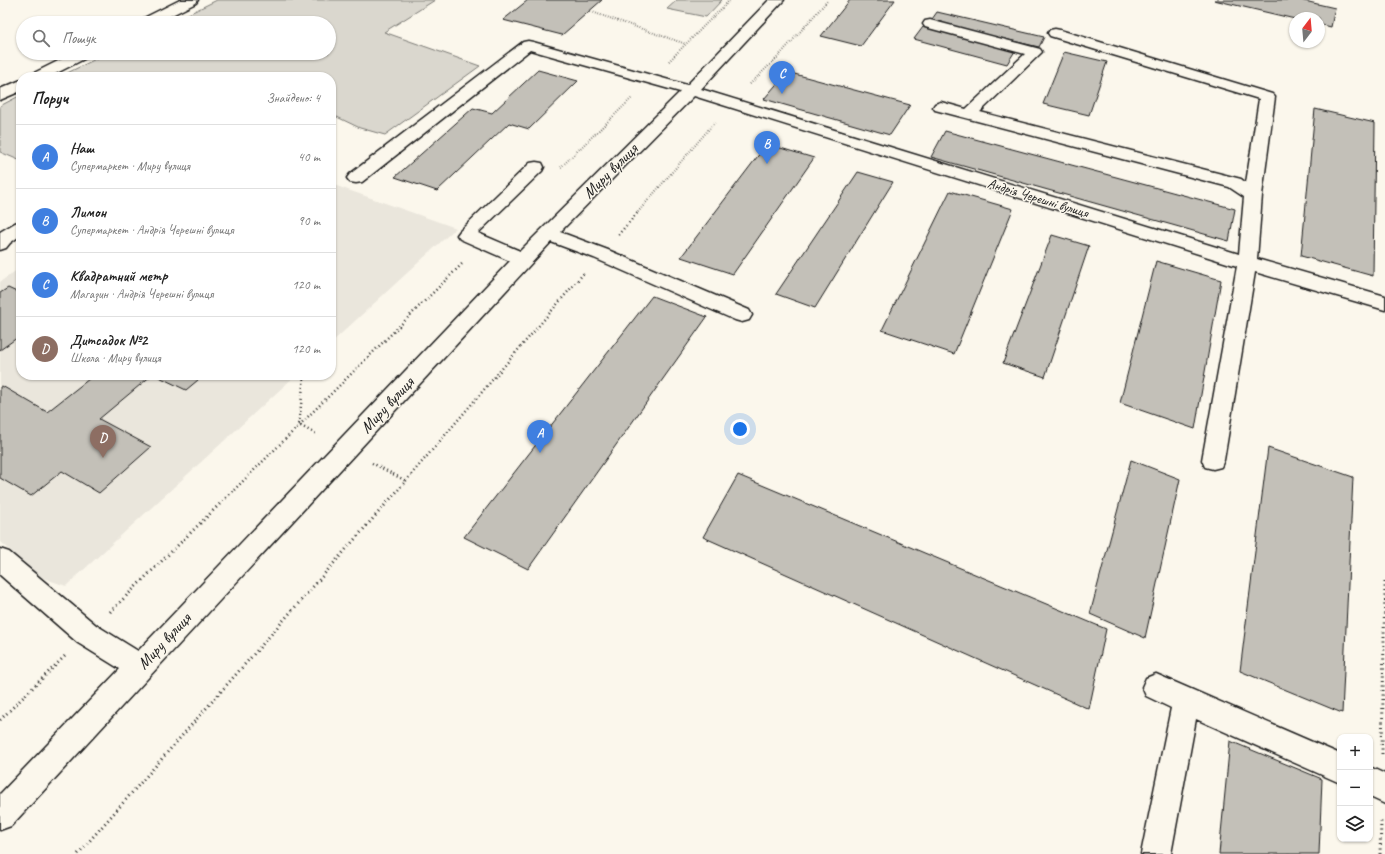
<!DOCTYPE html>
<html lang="uk">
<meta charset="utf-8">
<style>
:root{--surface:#fff;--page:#f2f2f2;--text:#222;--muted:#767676;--line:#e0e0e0;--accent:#1f6fb2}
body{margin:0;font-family:Caveat,sans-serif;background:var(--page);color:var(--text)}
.controls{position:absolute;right:12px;bottom:12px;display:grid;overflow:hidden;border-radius:8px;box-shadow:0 1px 3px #0004}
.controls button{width:36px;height:36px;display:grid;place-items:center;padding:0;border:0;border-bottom:1px solid var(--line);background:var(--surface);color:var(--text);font:20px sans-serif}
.compass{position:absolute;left:1289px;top:12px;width:36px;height:36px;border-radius:50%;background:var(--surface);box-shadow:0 1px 3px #0004;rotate:16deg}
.you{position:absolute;left:740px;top:429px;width:14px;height:14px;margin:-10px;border:3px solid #fff;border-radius:50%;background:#1a73e8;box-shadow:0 0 0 6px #1a73e833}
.badge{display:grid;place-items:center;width:26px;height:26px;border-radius:50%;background:var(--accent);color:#fff;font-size:13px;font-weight:700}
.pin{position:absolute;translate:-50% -33px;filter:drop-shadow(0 1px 2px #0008)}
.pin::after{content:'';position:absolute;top:21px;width:14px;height:12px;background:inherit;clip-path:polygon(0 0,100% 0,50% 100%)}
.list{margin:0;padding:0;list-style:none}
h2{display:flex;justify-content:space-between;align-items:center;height:52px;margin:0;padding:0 16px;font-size:17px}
h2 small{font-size:13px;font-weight:400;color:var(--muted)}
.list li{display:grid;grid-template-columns:26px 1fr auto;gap:12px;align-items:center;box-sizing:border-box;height:64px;padding:0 16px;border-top:1px solid var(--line)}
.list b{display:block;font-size:15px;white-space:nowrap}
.list p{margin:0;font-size:13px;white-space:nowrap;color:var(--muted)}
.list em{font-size:13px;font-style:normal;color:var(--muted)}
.icon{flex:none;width:22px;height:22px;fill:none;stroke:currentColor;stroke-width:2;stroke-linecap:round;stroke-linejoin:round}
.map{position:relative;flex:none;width:1385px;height:854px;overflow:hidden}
.search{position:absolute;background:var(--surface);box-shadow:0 1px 3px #0004;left:16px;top:16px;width:320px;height:44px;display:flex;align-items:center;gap:10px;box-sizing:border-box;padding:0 14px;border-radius:22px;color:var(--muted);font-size:15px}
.panel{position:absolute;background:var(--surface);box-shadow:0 1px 3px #0004;left:16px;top:72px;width:320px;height:308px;border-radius:16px}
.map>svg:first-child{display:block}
.built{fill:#eae6dc}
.green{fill:#dad7ce;stroke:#7b7a75}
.building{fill:#c3c0b8;stroke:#1c1c1c}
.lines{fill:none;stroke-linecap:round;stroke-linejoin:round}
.minor-casing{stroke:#1c1c1c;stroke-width:3}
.path-far2{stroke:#1c1c1c;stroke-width:2;stroke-dasharray:0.5 2;stroke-linecap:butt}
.path-far1{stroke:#1c1c1c;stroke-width:2.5;stroke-dasharray:1 3;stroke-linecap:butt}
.path{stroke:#1c1c1c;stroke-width:3;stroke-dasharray:1 3.5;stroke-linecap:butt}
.minor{fill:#fbf7ec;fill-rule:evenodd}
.labels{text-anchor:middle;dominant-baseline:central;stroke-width:3;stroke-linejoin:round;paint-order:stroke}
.far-street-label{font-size:14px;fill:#1c1c1c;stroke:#fbf7ec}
.street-label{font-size:17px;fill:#1c1c1c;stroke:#fbf7ec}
</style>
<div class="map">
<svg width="1385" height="854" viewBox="0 0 1385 854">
<rect width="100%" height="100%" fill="#fbf7ec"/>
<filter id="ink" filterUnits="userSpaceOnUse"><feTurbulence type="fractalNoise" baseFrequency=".025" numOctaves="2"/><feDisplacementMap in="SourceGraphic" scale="8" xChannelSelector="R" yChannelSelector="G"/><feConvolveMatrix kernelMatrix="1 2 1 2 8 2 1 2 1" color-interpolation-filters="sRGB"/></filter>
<g filter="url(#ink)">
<!-- built -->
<path class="built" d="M331 184 456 228 331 343Z
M21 267V375H296L66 586 40 577 0 541V282Z"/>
<!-- green -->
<path class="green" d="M217 0H435L384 32 480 66 385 135 360 128 337 117H331V77H59L108 53H329V23H170Z
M677 0H722L706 17 667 9Z
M21 95V161L0 152V106Z"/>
<!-- building -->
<path class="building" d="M528 0H602L562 35 503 20Z
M850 0H895L861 46 821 36Z
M1214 0H1300L1335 8 1331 27 1319 24V18L1295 19Z
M937 12 1044 37 1039 47 930 22Z
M923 27 1015 51 1007 64 914 39Z
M1064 52 1107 62 1089 115 1043 104Z
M538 70 578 81 529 129 509 123 437 191 395 177 473 108 492 113Z
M787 72 910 105 890 135 764 99Z
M1315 109 1375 123 1373 276 1301 256Z
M945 131 1235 209 1229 241 931 157Z
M767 144 814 158 733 274 681 257Z
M858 172 893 182 815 308 776 294Z
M950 191 1013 209 954 354 882 330Z
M1052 235 1089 246 1045 377 1003 363Z
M1156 261 1221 280 1195 429 1120 403Z
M8 288 21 294V335L0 350V293Z
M652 296 707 317 528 569 464 537Z
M94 375H152L99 419 151 447 99 493 62 471 31 496 0 478V387L2 386 47 412Z
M155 375H204L186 390Z
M1268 448 1353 477 1342 713 1240 671Z
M1131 460 1180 479 1145 638 1090 614Z
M738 475 1106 629 1089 709 703 537Z
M1230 741 1322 779 1319 854H1219Z"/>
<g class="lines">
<!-- minor casing -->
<g class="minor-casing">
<path id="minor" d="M180 0H198L196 3 156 23H138L140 20Z
M769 0H784L701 89 1239 254 1244 197 1229 187 935 110 933 107 935 104 941 102 966 109 1025 54 925 27 923 24 925 21 930 20 1040 49 1042 52 980 112 1241 179 1246 183 1259 99 1050 36 1048 33 1050 30 1055 29 1060 30 1272 94 1275 97 1262 195 1257 259 1385 296V310L1255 272 1224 460 1221 467 1213 469 1205 467 1202 460 1237 266 694 96 560 232 608 250 749 310 752 315 749 320 742 322 735 320 594 258 551 242 11 826 0 830V794L120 669 78 643 0 575V549L9 552 96 625 138 651 510 261 460 239 457 235 460 231 530 163 536 162 542 163 544 167 542 171 478 233 520 251 680 92 530 50 362 182 356 183 350 182 347 178 350 174 523 42 528 41 533 42 687 85Z
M74 53H92L90 56 49 77H29L32 74Z
M21 80V91L0 100V89Z
M21 221V235L10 243 6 248 0 250V232L15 223Z
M1156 674 1340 754V783L1196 719 1171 854H1141L1171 708 1146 696 1142 687 1146 678Z
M1370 767 1385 774V804L1370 797Z"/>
</g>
<!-- path-far2 -->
<path class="path-far2" d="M589 11 686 44
M669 61 730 0
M750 84 778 57 828 0
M561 167 632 98
M638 212 715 122"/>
<!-- path-far1 -->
<path class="path-far1" d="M618 235 639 211
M304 375 299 425 318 435
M372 463 406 481
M234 490 464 262
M398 490 584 273"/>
<!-- path -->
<path class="path" d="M110 612 235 489
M0 720 66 655
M1382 754 1385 582
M78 854 399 489
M1380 854 1381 821"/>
<!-- minor -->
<use href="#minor" class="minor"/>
</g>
</g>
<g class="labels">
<!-- far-street labels -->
<g class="far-street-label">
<text transform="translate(1038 198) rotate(17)">Андрія Черешні вулиця</text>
</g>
<!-- street labels -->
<g class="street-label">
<text transform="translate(610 171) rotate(-45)">Миру вулиця</text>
<text transform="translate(387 405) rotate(-47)">Миру вулиця</text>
<text transform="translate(164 641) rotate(-47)">Миру вулиця</text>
</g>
</g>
</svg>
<div class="controls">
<button>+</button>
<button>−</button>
<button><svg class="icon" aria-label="layers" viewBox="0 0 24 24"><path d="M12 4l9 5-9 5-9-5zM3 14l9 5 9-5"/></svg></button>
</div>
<svg class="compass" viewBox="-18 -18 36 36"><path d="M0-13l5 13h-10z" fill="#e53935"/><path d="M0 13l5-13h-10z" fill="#767676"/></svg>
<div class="you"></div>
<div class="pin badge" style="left:540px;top:453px;background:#3f7fe0">A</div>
<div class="pin badge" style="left:767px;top:164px;background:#3f7fe0">B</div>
<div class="pin badge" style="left:782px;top:94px;background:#3f7fe0">C</div>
<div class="pin badge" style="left:103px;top:458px;background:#8d6e63">D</div>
<div class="search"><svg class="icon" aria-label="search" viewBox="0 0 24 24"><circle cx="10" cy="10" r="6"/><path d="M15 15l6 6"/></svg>Пошук</div>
<section class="panel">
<h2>Поруч<small>Знайдено: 4</small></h2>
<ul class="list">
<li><span class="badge" style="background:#3f7fe0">A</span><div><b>Наш</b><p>Супермаркет · Миру вулиця</p></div><em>40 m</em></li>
<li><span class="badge" style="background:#3f7fe0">B</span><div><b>Лимон</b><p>Супермаркет · Андрія Черешні вулиця</p></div><em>90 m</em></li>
<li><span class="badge" style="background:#3f7fe0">C</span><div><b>Квадратний метр</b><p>Магазин · Андрія Черешні вулиця</p></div><em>120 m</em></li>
<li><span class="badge" style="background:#8d6e63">D</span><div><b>Дитсадок №2</b><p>Школа · Миру вулиця</p></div><em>120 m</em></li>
</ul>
</section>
</div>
